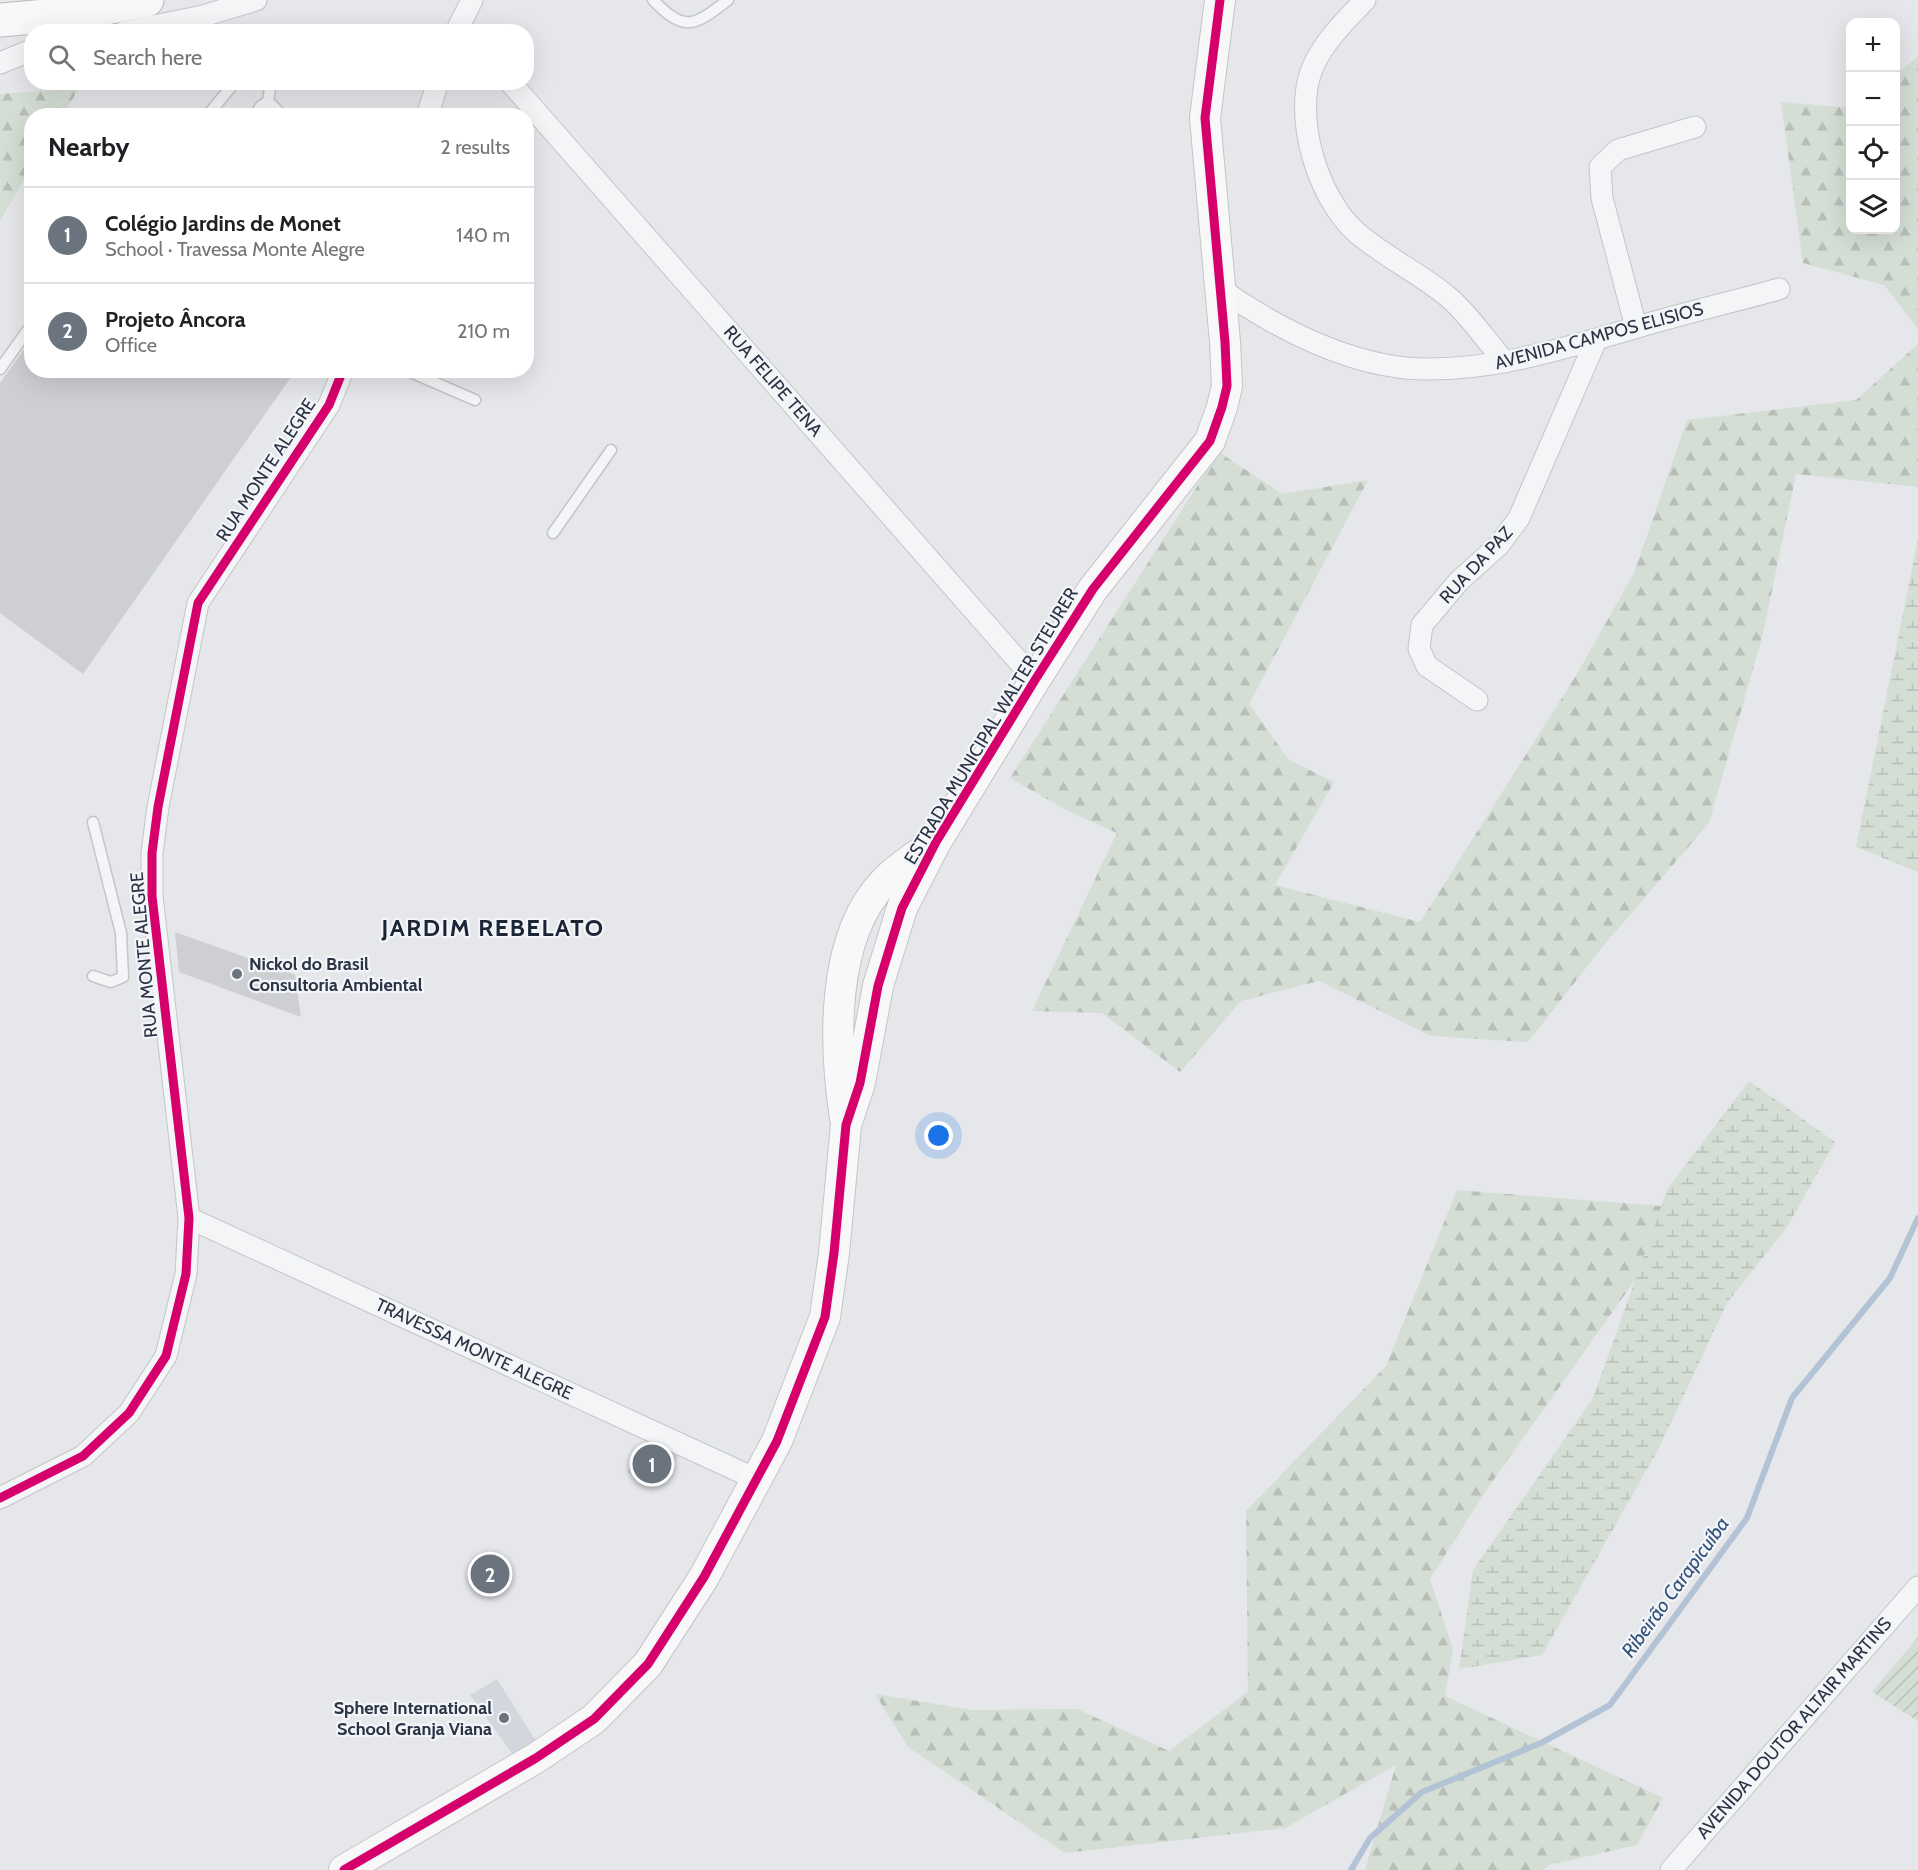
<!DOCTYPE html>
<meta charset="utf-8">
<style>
:root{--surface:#fff;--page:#f6f6f6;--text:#202124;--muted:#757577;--line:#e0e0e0;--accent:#6b737f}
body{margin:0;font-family:Cabin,sans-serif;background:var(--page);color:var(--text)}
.controls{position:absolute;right:18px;top:18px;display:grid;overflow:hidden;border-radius:12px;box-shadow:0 6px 24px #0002}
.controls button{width:54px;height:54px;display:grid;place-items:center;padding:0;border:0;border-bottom:2px solid var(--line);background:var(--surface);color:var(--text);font:30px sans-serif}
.you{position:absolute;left:939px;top:1136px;width:21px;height:21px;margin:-15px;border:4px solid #fff;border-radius:50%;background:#1a73e8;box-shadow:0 0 0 9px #1a73e833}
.badge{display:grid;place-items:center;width:39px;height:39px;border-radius:50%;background:var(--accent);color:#fff;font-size:20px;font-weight:700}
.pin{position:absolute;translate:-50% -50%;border:3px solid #fff;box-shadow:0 2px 6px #0006}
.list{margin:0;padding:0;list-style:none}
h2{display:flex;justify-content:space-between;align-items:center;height:78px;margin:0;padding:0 24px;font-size:26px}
h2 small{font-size:20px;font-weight:400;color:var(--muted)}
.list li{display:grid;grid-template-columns:39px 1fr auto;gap:18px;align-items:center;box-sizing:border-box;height:96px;padding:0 24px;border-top:2px solid var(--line)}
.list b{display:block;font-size:22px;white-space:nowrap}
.list p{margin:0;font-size:20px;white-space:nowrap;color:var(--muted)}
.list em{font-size:20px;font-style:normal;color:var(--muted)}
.icon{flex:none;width:33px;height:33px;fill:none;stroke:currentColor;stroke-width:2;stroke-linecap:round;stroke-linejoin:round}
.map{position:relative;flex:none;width:1918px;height:1870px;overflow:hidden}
.search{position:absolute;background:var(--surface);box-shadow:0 6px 24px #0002;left:24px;top:24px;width:510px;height:66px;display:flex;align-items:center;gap:15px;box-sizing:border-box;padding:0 21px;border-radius:24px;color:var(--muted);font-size:22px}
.panel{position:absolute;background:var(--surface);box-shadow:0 6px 24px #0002;left:24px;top:108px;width:510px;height:270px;border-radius:24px}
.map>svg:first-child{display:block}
.built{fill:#d3d6dd}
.forest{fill:url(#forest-firs)}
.wetland{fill:url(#wetland-marsh)}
.garden{fill:url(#garden-furrows)}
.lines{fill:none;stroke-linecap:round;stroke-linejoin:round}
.stream{stroke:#b3c3d6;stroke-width:6}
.building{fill:#cdcfd3}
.lane-casing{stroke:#c3c5c8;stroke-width:13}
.street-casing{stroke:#c3c5c8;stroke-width:23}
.secondary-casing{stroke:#c3c5c8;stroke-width:32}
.highway-casing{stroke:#b7babf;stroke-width:35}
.lane{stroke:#f4f5f7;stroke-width:10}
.street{stroke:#f4f5f7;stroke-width:21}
.secondary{stroke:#f8f8f8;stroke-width:30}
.highway{stroke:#f8f8f8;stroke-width:33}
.cycleway-casing{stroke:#f3f5f9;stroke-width:13}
.cycleway{stroke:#d6006c;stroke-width:9}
.poi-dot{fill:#6b737f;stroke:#f3f5f9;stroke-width:2}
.labels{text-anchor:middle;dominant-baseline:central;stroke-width:4.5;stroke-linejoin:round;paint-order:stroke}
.street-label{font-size:18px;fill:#2a3445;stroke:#f3f5f9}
.poi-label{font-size:18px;font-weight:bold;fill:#2a3445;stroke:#f3f5f9;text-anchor:start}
.water-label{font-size:20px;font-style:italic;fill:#32537b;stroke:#f3f5f9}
.district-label{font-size:24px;font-weight:bold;letter-spacing:1.5px;fill:#1c2536;stroke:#f3f5f9}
</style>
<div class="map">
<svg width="1918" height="1870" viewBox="0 0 1918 1870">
<defs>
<pattern id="forest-firs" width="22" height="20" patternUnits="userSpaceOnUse" patternTransform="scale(1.5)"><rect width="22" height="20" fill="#d5ded5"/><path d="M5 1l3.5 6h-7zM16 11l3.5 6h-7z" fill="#b7bfb8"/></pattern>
<pattern id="wetland-marsh" width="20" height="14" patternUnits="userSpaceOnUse" patternTransform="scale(1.5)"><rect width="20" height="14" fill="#d5ded5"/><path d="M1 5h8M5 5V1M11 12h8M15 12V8" fill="none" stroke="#b7bfb8"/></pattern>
<pattern id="garden-furrows" width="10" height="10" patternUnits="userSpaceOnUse" patternTransform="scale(1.5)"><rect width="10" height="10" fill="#d5ded5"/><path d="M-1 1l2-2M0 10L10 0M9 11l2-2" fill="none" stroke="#b7bfb8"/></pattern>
</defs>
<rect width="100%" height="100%" fill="#e5e7ea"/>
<!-- built -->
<path class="built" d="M648 1441 680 1455 651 1486 627 1472Z
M497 1679 536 1741 513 1755 470 1695Z"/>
<!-- forest -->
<path class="forest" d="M1918 56V329L1884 285 1803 263 1781 102 1850 108V230H1896V75Z
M79 88 63 115 32 116 31 168 0 221V94Z
M1918 344V487L1796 474 1763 634 1709 823 1604 945 1528 1042 1431 1036 1319 981 1241 1001 1180 1072 1102 1013 1032 1011 1117 833 1068 811 1010 778 1219 452 1282 494 1368 480 1249 704 1289 760 1334 782 1275 885 1420 922 1577 674 1634 573 1687 420 1856 400Z
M1457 1190 1686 1208 1485 1492 1430 1579 1453 1649 1445 1696 1663 1798 1637 1845 1549 1865 1543 1870H1365L1396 1765 1285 1828 1065 1853 908 1747 875 1694 972 1710 1077 1709 1169 1751 1248 1692 1246 1511 1386 1366Z"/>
<!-- wetland -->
<path class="wetland" d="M1918 539V872L1856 847Z
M1749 1081 1835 1142 1787 1227 1727 1303 1660 1446 1542 1655 1459 1669 1473 1570 1593 1398 1668 1188Z"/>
<!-- garden -->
<path class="garden" d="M1918 1637V1721L1872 1692Z"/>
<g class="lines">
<!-- stream -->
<path class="stream" d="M1351 1870 1370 1838 1422 1792 1541 1743 1610 1705 1747 1518 1792 1398 1890 1278 1918 1218"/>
</g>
<!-- building -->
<path class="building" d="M32 338V370H296L83 674 0 613V383Z
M175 932 295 975 301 1017 179 972Z"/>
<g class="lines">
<!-- lane casing -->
<g class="lane-casing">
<path id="lane" d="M653 0C685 33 694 26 728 0
M268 101 283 116
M207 116 235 82
M255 116 260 107 268 101 271 82
M0 369 32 324
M406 370 475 400
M553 533 611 450
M93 822 121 933 123 977 111 982 93 976"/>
</g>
<!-- street casing -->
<g class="street-casing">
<path id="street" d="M1365 0C1346 20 1323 42 1312 69 1293 117 1318 199 1357 233 1385 257 1419 273 1447 296 1469 314 1486 341 1505 362
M124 32 203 16 256 0
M456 32 472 0
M0 63 32 50
M510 82 1035 680
M427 116 438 82
M1219 288C1276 328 1352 368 1424 369 1498 370 1568 347 1638 327 1685 313 1732 302 1779 289
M1636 327 1602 198 1600 167 1618 150 1695 127
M1477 700 1427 666 1419 649 1422 625 1459 581 1499 545 1519 518 1596 340
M189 1218 758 1480
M0 1498 83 1456 129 1413 166 1356 186 1274 189 1218 152 896V853L158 807 198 603 329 405 343 370
M1671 1870 1918 1587"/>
</g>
<!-- secondary casing -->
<g class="secondary-casing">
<path id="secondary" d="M845 1118C834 1046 830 937 885 881 897 868 914 858 928 847
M344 1870 536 1758 594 1719 648 1664 704 1577 777 1441 825 1317 834 1253 846 1125 860 1083 878 986 902 908 936 842 1035 680 1093 589 1210 441 1222 407 1227 386 1225 342 1205 118 1220 0"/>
</g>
<!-- highway casing -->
<g class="highway-casing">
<path id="highway" d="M0 20 80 13 147 0"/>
</g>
<!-- lane -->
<use href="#lane" class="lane"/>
<!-- street -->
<use href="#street" class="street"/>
<!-- secondary -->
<use href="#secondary" class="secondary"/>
<!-- highway -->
<use href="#highway" class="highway"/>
<!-- cycleway casing -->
<g class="cycleway-casing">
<path id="cycleway" d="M0 1498 83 1456 129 1413 166 1356 186 1274 189 1218 152 896V853L158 807 198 603 329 405 343 370
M344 1870 536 1758 594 1719 648 1664 704 1577 777 1441 825 1317 834 1253 846 1125 860 1083 878 986 902 908 936 842 1035 680 1093 589 1210 441 1222 407 1227 386 1225 342 1205 118 1220 0"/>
</g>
<!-- cycleway -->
<use href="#cycleway" class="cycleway"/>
</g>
<!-- markers -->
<g class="poi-dot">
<circle cx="237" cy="974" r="6"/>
<circle cx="504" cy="1718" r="6"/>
</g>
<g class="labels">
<!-- street labels -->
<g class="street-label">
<text transform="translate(1599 336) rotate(-15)">AVENIDA CAMPOS ELISIOS</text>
<text transform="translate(773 381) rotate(49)">RUA FELIPE TENA</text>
<text transform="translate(266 470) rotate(-57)">RUA MONTE ALEGRE</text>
<text transform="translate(1476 565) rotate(-47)">RUA DA PAZ</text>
<text transform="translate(991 726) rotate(-59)">ESTRADA MUNICIPAL WALTER STEURER</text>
<text transform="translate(144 955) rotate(-95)">RUA MONTE ALEGRE</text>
<text transform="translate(474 1349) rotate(25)">TRAVESSA MONTE ALEGRE</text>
<text transform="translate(1794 1728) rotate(-49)">AVENIDA DOUTOR ALTAIR MARTINS</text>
</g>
<!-- poi labels -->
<g class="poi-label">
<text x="249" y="964">Nickol do Brasil<tspan x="249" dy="21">Consultoria Ambiental</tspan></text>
<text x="492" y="1708" text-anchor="end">Sphere International<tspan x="492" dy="21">School Granja Viana</tspan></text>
</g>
<!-- water labels -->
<g class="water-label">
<text transform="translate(1675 1587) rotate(-54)">Ribeirão Carapicuíba</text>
</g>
<!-- district labels -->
<g class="district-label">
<text x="493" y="927">JARDIM REBELATO</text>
</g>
</g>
</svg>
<div class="controls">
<button>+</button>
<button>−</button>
<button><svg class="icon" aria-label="locate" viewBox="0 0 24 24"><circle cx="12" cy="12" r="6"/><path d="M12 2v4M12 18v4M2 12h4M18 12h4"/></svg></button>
<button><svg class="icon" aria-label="layers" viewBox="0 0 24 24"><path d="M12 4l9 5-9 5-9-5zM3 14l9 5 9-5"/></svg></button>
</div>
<div class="you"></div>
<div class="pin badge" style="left:652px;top:1464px">1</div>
<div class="pin badge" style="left:490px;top:1574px">2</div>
<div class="search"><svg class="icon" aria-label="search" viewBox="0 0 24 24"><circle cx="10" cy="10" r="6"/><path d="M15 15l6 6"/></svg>Search here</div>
<section class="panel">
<h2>Nearby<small>2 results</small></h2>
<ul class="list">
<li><span class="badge">1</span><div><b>Colégio Jardins de Monet</b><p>School · Travessa Monte Alegre</p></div><em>140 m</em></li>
<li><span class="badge">2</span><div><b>Projeto Âncora</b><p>Office</p></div><em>210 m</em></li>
</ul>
</section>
</div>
